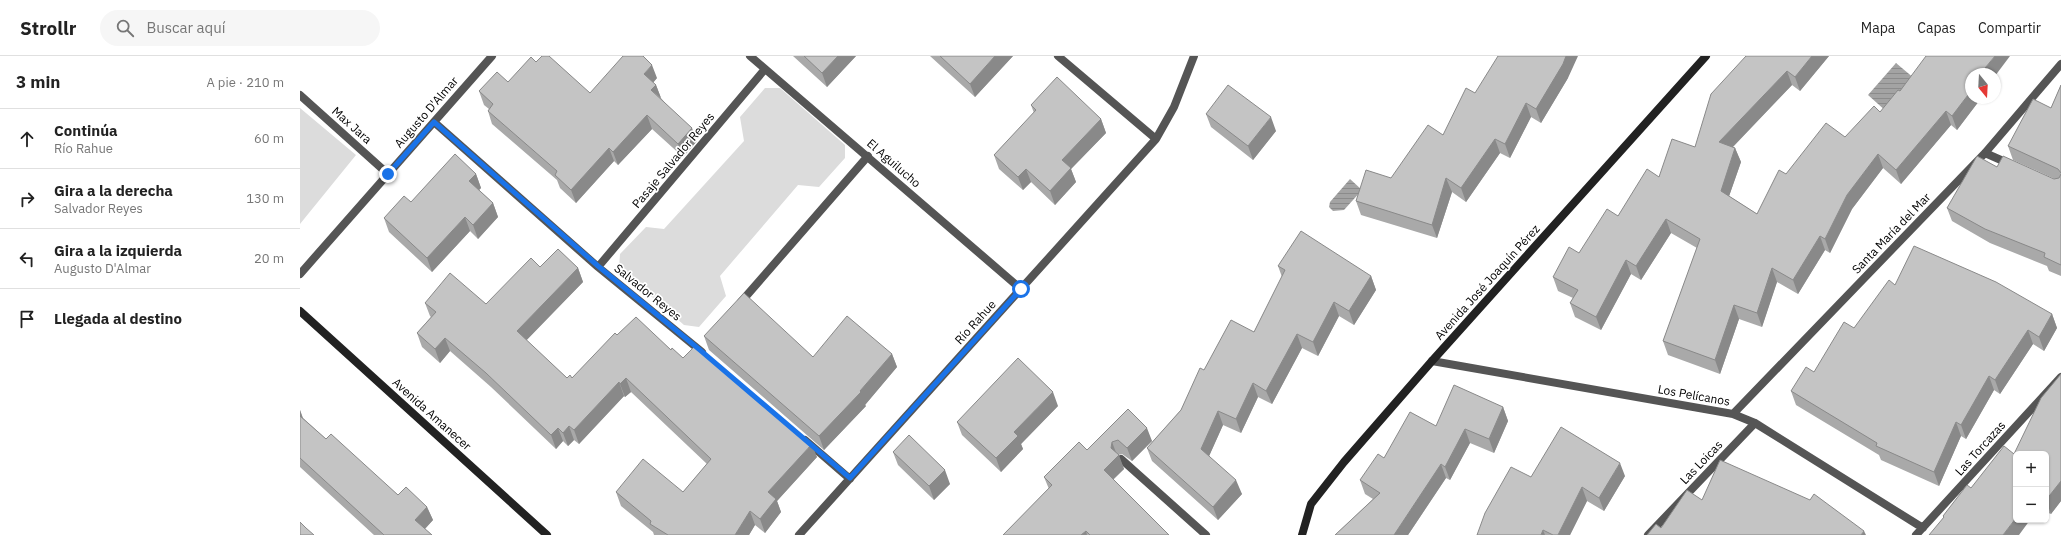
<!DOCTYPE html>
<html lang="es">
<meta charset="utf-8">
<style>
:root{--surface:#fff;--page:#f6f6f6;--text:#222;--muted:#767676;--line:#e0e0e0}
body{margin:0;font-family:"IBM Plex Sans",sans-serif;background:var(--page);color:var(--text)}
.controls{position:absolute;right:12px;bottom:12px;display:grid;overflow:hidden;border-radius:6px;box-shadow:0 1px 3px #0004}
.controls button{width:36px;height:36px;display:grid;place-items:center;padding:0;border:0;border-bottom:1px solid var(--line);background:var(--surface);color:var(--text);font:20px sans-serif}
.compass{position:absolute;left:1665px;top:12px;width:36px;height:36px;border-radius:50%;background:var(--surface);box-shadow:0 1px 3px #0004;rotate:162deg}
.stop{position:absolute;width:12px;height:12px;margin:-9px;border:3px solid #1a73e8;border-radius:50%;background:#fff}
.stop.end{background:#1a73e8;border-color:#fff;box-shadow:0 1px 4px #0008}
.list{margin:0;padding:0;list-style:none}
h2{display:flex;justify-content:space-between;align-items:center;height:52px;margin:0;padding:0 16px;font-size:17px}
h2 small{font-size:13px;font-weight:400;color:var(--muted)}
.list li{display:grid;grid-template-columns:26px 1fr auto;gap:12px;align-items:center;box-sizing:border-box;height:60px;padding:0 16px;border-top:1px solid var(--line)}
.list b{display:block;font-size:15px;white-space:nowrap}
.list p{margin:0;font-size:13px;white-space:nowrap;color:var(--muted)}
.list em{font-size:13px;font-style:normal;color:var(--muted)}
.icon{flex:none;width:22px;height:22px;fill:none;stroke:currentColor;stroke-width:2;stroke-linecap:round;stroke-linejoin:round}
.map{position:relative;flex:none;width:1761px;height:479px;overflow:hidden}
header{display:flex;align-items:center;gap:24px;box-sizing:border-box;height:56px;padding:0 20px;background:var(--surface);border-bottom:1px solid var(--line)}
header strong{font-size:19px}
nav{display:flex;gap:22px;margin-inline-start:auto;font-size:14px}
.search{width:280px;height:36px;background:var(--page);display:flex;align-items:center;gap:10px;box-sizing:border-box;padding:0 14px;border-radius:22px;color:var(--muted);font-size:15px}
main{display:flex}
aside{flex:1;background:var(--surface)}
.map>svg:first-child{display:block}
.green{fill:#dcdcdc}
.water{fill:url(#water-rules)}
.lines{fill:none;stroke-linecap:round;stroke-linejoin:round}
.street{stroke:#555;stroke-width:8}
.secondary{stroke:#222;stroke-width:8}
.wall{fill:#a9a9a9}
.shaded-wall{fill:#898989}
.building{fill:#c4c4c4;stroke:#898989}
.route{stroke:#1a73e8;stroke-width:5}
.labels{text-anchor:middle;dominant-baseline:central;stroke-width:3.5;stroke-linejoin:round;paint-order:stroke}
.street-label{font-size:12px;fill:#000;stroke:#fff}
</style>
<header>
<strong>Strollr</strong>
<div class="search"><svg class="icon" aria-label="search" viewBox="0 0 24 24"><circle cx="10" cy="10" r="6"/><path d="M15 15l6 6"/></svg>Buscar aquí</div>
<nav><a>Mapa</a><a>Capas</a><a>Compartir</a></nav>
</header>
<main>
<aside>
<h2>3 min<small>A pie · 210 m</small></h2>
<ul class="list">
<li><svg class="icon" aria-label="ahead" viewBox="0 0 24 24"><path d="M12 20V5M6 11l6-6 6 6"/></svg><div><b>Continúa</b><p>Río Rahue</p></div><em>60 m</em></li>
<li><svg class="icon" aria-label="right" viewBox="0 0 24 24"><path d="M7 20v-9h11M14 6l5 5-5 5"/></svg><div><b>Gira a la derecha</b><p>Salvador Reyes</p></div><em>130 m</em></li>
<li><svg class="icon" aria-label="left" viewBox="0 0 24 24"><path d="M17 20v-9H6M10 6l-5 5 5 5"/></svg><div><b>Gira a la izquierda</b><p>Augusto D'Almar</p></div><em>20 m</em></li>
<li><svg class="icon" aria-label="arrive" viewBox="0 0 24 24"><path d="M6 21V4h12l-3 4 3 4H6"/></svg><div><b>Llegada al destino</b></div></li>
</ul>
</aside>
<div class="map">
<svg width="1761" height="479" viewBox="0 0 1761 479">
<defs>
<pattern id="water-rules" width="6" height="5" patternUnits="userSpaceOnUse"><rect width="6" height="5" fill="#a3a3a3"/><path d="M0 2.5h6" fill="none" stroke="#8b8b8b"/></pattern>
</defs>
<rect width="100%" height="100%" fill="#fff"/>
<!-- green -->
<path class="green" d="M465 32H480L545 89V102L519 131 498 129 420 220 426 240 399 271 384 269 319 212 320 198 346 171 364 173 444 85 440 61Z
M0 52 56 99 0 168Z"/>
<!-- water -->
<path class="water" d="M1596 7 1615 23 1587 56 1568 39Z
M1050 123 1062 134 1044 154 1033 155 1029 151 1030 146Z"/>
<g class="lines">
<!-- street -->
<path class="street" d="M450 0 721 233
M758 0 856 83
M0 39 88 118
M134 66 298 211 402 296
M1685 97 1710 108
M298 211 465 13
M0 218 192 0
M441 246 568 100
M1132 305 1433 358 1455 367 1623 472
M1433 358 1685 97 1761 8
M505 384 550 423
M821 403 906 479
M499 479 856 83 874 51 894 0
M1348 479 1455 367
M1616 479 1761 321"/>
<!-- secondary -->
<path class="secondary" d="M0 255 247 479
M1002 479 1011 448 1044 406 1132 305 1406 0"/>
</g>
<!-- wall -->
<path class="wall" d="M493 0H556L527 31Z
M630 0H713L675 41Z
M1446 0H1529L1500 35 1492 29 1433 91 1435 92 1441 106 1429 140 1457 158 1486 118 1545 81 1580 56 1600 35 1671 42H1678L1679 45 1657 74 1651 69 1601 128 1583 112 1552 153 1530 197 1525 194 1498 238 1477 226 1462 271 1439 263 1420 318 1368 299 1363 285 1397 192 1371 177 1341 224 1331 218 1301 274 1275 261 1270 247 1273 242 1258 235 1253 221 1279 197 1359 121 1395 91Z
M236 6 290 37 357 22 353 27 356 29 361 42 397 85 383 101 352 73 318 109 314 105 276 147 260 132 257 124 192 68 188 55 189 53 184 49 179 35 208 26Z
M1268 22 1241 67 1231 61 1210 102 1200 97 1166 146 1152 136 1137 182 1061 159 1056 145 1091 122 1143 79 1175 37Z
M1761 29V220L1749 215 1747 210 1690 187 1652 165 1647 152 1697 111 1755 123 1713 104 1708 90 1751 52Z
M731 49 801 63 806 77 771 113 776 126 755 149 731 126 723 134 699 113 694 99 734 57Z
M906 58 976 75 953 104 911 71Z
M176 118 181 132 179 134 193 147 198 161 178 183 170 175 132 216 89 176 84 162 111 146Z
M978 210 1071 220 1076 234 1054 269 1039 260 1018 300 1002 292 972 348 958 341 941 377 923 369 909 400 942 438 918 464 852 405 847 392 881 354 904 314 954 276 982 221Z
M240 211 278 212 283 226 226 284 267 322H272L317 279 371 294 383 302 517 401 477 445 481 456 465 477 455 469 449 479H354L353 476 321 450 316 436H383L407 408 331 336 325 341 324 340 279 388 274 384 268 390 263 385 256 393 191 331 150 295 140 307 122 291 117 277 131 261 130 260 125 247 186 248Z
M1595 229 1752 258 1757 272 1744 295 1733 288 1700 338 1694 334 1666 383 1661 380 1639 430 1581 404 1579 399 1496 349 1491 335 1514 316 1554 272Z
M404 280 513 301 592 298 597 311 565 349 566 350 524 394 409 294Z
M1761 318V445L1751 458 1746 456V398L1644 462 1643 460 1671 432 1714 398Z
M758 350 721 388 723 393 701 416 662 379 657 366Z
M1203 351 1208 365 1194 397 1170 387 1150 424 1146 422 1108 479H1035L1073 443 1065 438 1060 424 1084 402 1136 370Z
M828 353 852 385 832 405 822 398 818 399 824 413 813 424 869 479H703L749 433 744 421 787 394Z
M0 354 3 362 26 383 98 439 127 451 133 464 125 473 132 479H74L0 411Z
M593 396 650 428 634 444 598 409Z
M1325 420 1304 455 1287 445 1270 479H1177L1231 421Z"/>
<!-- shaded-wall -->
<path class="shaded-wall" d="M538 0H556L527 31 522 17Z
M695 0H713L675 41 670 28Z
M1266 0H1278L1268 22 1241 67 1236 53Z
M1512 0H1529L1500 35 1495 21Z
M1695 0H1710L1695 20V18H1680Z
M352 9 357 22 349 31 344 18Z
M1487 15 1492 29 1424 100 1419 86Z
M356 29 361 42 351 34Z
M1671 35V42H1678L1679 45 1657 74 1652 60Z
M1226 47 1231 61 1210 102 1205 88Z
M1646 55 1651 69 1601 128 1596 114Z
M347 59 352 73 318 109 313 96Z
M971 61 976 75 953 104 948 90Z
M801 63 806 77 771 113 776 126 755 149 750 135 762 104Z
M392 72 397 85 383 101 378 88Z
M1195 83 1200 97 1166 146 1161 132Z
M309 92 314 105 276 147 271 134Z
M1435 92 1441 106 1426 149 1421 135Z
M1578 98 1583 112 1552 153 1530 197 1525 183 1547 139Z
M726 113 731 126 723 134 718 121Z
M176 118 181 132 174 139 169 125Z
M1146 122 1152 136 1137 182 1132 169Z
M193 147 198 161 178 183 173 169Z
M165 161 170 175 132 216 127 202Z
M1366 163 1371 177 1341 224 1336 210Z
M1520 180 1525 194 1498 238 1493 224Z
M1326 204 1331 218 1301 274 1296 261Z
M278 212 283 226 222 289 217 275Z
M1472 212 1477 226 1462 271 1457 257Z
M1071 220 1076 234 1054 269 1049 255Z
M1034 246 1039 260 1018 300 1013 286Z
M1434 249 1439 263 1420 318 1415 304Z
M1752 258 1757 272 1744 295 1739 281Z
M1728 274 1733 288 1700 338 1695 324Z
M997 278 1002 292 972 348 966 335Z
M145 282 150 295 140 307 135 293Z
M592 298 597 311 565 349 566 350 524 394 519 380 560 335Z
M1689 320 1694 334 1666 383 1661 369Z
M326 322 331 336 325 341 320 328Z
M319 326 324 340 279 388 274 374Z
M953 327 958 341 941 377 936 363Z
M753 336 758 350 721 388 723 393 701 416 696 402 714 376Z
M1203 351 1208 365 1194 397 1189 383Z
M0 354 3 363 0 366Z
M918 355 923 369 906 407 901 393Z
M1656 366 1661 380 1639 430 1634 416Z
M269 370 274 384 268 390 263 377Z
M258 372 263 385 256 393 251 379Z
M847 372 852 385 832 405 827 392Z
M1165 373 1170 387 1150 424 1145 411Z
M812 386 817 399H819L824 413 808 428 804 414 811 392Z
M512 388 517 401 477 445 481 456 465 477 460 463 468 436Z
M1320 407 1325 420 1304 455 1299 442Z
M1141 408 1146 422 1108 479H1094Z
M645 414 650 428 634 444 629 430Z
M936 424 942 438 918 464 913 451Z
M1761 425V445L1751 458 1746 444Z
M1282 431 1287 445 1270 479H1258Z
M127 451 133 464 120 478 115 464Z
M450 455 455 469 449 479H435Z
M1716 462V464H1730L1719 479H1703Z
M1243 474 1245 479H1241Z
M786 475 787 479H781Z
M1564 475 1566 479H1561Z"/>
<!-- building -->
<path class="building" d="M242 0H249L290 37 323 0H343L352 9 344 18 356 29 351 34 392 72 378 88 347 59 313 96 309 92 271 134 255 119 257 115 188 55 193 48 179 35 197 16 208 26 231 1 236 6Z
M504 0H538L522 17Z
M640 0H695L670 28Z
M1198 0H1266L1263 8 1236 53 1226 47 1205 88 1195 83 1161 132 1146 122 1132 169 1056 145 1066 114 1091 122 1128 69 1143 79 1166 32 1175 37Z
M1446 0H1512L1495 21 1487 15 1419 86 1435 92 1421 135 1457 158 1479 114 1486 118 1526 67 1545 81 1574 50 1580 56 1598 34 1600 35 1626 0H1695L1680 18H1671V35L1652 60 1646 55 1596 114 1578 98 1547 139 1525 183 1520 180 1493 224 1472 212 1457 257 1434 249 1415 304 1363 285 1400 183 1366 163 1336 210 1326 204 1296 261 1270 247 1278 234 1253 221 1269 191 1279 197 1307 153 1318 160 1347 113 1359 121 1372 83 1395 91 1411 38Z
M757 21 801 63 762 104 771 112 750 135 726 113 718 121 694 99 736 54 731 49Z
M928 29 971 61 948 90 906 58Z
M1761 29V117L1758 113 1708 90 1733 43 1751 52Z
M155 98 176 118 169 125 193 147 173 169 165 161 127 202 84 162 104 140 111 146Z
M1677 100 1697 111 1703 100 1754 123 1759 122 1761 118V209L1744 201 1745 197 1685 173 1647 152Z
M1001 175 1071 220 1049 255 1034 246 1013 286 997 278 966 335 953 327 936 363 918 355 901 393 936 424 913 451 847 392 881 354 900 312 904 314 931 264 954 276 985 214 978 210Z
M1614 190 1696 226 1752 258 1739 281 1728 274 1695 324 1689 320 1661 369 1656 366 1634 416 1576 390 1577 387 1491 335 1506 311 1514 316 1544 266 1554 272 1589 224 1595 229Z
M258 193 278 212 217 275 267 322 270 319 272 322 315 277 317 279 336 261 371 294 372 292 383 302 396 289 512 388 468 436 476 443 460 463 450 455 435 479H368L350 468 351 465 316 436 343 403 383 436 411 403 326 322 320 328 319 326 274 374 269 370 263 377 258 372 251 379 186 317 145 282 135 293 117 277 136 256 125 247 150 217 186 248 231 202 240 211Z
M444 237 513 301 547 260 592 298 560 335 561 336 519 380 404 280Z
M718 302 753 336 714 376 718 380 696 402 657 366Z
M1761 318V425L1746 444V398H1716V462L1703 479H1629L1644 461 1643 460 1667 429 1671 432 1704 390 1714 398 1741 342Z
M1154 329 1203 351 1189 383 1165 373 1145 411 1141 408 1094 479H1035L1080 437 1060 424 1078 398 1084 402 1110 356 1136 370Z
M828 353 847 372 827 392 818 384 812 386 811 392 819 399 804 414 869 479H790L786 475 781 479H703L752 429 744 421 779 386 787 394Z
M0 360 26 383 31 378 98 439 106 431 127 451 115 464 132 479H84L0 402Z
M1261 371 1320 407 1299 442 1282 431 1258 479H1253L1243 474 1241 479H1177L1185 457 1211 411 1231 421Z
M609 379 645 414 629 430 593 396Z
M1420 404 1510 444 1514 438 1564 475 1561 479H1347L1356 468 1361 472 1387 434 1402 444Z
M0 466 6 472 14 479H0Z"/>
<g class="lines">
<!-- route -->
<path class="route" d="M88 118 134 66 298 210 400 294 550 422 721 233"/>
</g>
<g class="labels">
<!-- street labels -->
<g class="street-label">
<text transform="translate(126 56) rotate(-49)">Augusto D'Almar</text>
<text transform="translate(52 69) rotate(42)">Max Jara</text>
<text transform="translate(373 104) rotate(-50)">Pasaje Salvador Reyes</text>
<text transform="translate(594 107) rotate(41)">El Aguilucho</text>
<text transform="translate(1591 177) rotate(-46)">Santa María del Mar</text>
<text transform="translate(1187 226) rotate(-48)">Avenida José Joaquín Pérez</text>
<text transform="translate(348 236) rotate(39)">Salvador Reyes</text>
<text transform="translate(675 266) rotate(-48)">Río Rahue</text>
<text transform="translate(1394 339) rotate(10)">Los Pelícanos</text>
<text transform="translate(132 358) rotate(42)">Avenida Amanecer</text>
<text transform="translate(1680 392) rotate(-48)">Las Torcazas</text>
<text transform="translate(1401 406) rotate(-46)">Las Loicas</text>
</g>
</g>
</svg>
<div class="controls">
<button>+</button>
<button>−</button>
</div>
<svg class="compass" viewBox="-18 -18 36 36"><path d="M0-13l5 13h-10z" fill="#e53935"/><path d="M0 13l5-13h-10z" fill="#767676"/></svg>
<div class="stop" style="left:721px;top:233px"></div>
<div class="stop end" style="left:88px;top:118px"></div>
</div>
</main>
